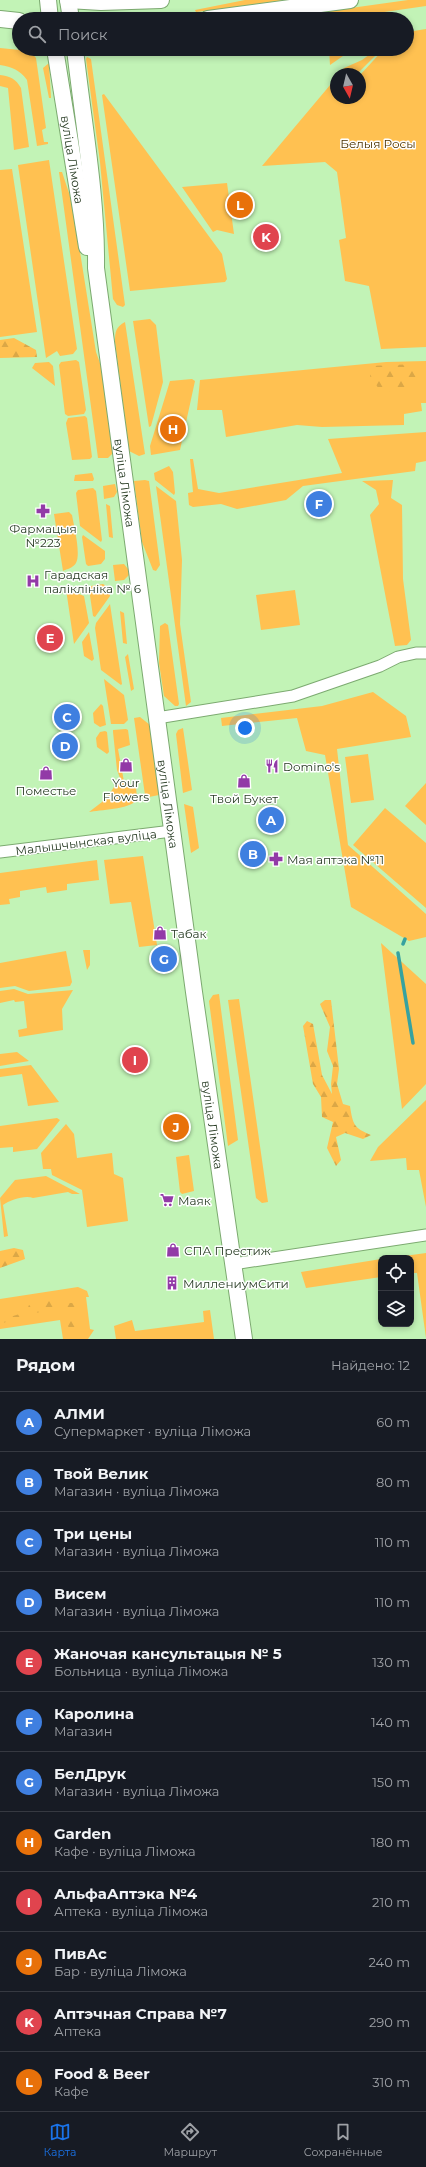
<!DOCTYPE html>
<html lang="ru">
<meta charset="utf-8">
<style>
:root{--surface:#171b24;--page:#20242c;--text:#f1f3f6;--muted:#9ea1a6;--line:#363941;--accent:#1a73e8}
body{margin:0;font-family:Montserrat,sans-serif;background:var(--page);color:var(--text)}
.controls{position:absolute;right:12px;bottom:12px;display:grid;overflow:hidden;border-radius:8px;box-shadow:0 2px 6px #0003}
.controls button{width:36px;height:36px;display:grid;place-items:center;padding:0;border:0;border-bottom:1px solid var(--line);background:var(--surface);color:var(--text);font:20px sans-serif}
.compass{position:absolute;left:330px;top:68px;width:36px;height:36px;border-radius:50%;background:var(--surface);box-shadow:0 2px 6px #0003;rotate:172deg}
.you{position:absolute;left:245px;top:728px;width:14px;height:14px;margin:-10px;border:3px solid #fff;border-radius:50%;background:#1a73e8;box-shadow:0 0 0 6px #1a73e833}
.badge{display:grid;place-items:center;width:26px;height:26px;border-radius:50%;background:var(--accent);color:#fff;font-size:13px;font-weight:700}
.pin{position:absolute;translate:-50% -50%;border:2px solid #fff;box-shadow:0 1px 4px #0006}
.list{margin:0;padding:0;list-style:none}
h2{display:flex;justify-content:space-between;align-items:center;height:52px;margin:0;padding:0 16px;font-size:17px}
h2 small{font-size:13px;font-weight:400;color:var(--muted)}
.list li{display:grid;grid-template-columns:26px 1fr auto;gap:12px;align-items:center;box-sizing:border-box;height:60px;padding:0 16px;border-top:1px solid var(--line)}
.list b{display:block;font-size:15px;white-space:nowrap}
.list p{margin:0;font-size:13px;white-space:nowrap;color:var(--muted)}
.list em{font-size:13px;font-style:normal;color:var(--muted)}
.icon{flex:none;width:22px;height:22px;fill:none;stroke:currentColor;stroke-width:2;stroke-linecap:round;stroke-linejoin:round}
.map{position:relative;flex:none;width:426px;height:1339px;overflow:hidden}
.search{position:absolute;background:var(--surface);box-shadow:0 2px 6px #0003;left:12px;right:12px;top:12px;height:44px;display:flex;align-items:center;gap:10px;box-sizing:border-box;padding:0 14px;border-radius:22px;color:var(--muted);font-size:15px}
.sheet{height:772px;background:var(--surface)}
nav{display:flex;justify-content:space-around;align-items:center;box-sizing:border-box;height:56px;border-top:1px solid var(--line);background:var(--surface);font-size:11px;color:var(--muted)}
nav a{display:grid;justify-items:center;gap:2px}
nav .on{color:var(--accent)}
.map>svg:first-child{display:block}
.green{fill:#ffc151}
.forest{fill:url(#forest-firs)}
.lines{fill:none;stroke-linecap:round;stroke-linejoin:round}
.stream{stroke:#37a2a0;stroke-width:3.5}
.street-casing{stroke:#7caa70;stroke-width:13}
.secondary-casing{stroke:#7caa70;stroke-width:18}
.street{stroke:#fff;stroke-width:11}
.secondary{stroke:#fff;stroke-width:16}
.labels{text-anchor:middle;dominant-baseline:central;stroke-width:3;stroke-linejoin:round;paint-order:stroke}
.park-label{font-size:12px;fill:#4c3300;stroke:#fff}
.street-label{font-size:12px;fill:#283c24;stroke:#fff}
.poi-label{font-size:12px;fill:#283c24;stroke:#fff;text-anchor:start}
</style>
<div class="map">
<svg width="426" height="1339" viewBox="0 0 426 1339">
<defs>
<pattern id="forest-firs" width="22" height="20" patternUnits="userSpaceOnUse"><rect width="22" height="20" fill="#ffc151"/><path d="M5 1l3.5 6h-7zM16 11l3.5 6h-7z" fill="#dba746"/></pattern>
</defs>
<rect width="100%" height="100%" fill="#c2f3b6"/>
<!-- green -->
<path class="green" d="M245 0H285L196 12 195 10Z
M408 0H426V6L336 19H272Z
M426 29V347L381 349 369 286 345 281 339 240 346 238 337 172 325 162 262 166 336 78V98H360V75L384 49H407V32Z
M0 48 30 51 36 58 46 128 42 130 44 142H48V144L37 146 27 80C20 70 12 67 0 65Z
M329 49H353L330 65Z
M377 49H382L357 74H339L344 68 362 60Z
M87 57 91 59 125 305 123 307 117 305 113 299 100 162 86 59Z
M49 63 51 98H49L43 68Z
M0 75C10 76 16 79 21 88L29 147 14 150 8 88 0 86Z
M104 94 222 254 227 279 225 282 130 291 102 95Z
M49 160 77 349 73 354 60 356 57 351 46 358 18 165Z
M12 169 37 332 0 337V170Z
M59 172H62L72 202 96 352 101 366 112 446V454L108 458H98Z
M227 183 234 234 217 230 213 232 182 187Z
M150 319 156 325 163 382 151 426 149 427 133 321Z
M125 322 145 454 139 456 129 451 115 342C115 331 116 327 125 322Z
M76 360 79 362 86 410 84 414 68 416 65 414 59 365 61 362Z
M426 361V403H421L422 411 404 414V425L322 427 297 425 226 437 222 410H197L200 380 386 362Z
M49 362 53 366 55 386 32 368 35 363Z
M192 379 195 381 180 450 151 455 150 446 170 381Z
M85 416 87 418 92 457 90 459 72 460 66 423 68 418Z
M426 432V461L416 463 415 471 303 486 286 500 237 509 221 504 193 507 189 505 188 493 193 492 190 459H193L198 489 219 493 342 473 328 439Z
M169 466 173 472 175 493 174 495 155 480 154 473Z
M92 473 94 479 93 481H74L75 475Z
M145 480 149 481 160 565 156 571 153 570 142 542 134 481Z
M393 480 391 498 402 505 403 579 411 640 407 645 395 646 370 515 379 504 376 490 362 481Z
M115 484 117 492 114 497 104 499 103 486Z
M156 486 176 501 182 560 180 624 191 702 186 706Z
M93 488 96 491 102 540 101 542 80 526 76 493 78 490Z
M106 504 110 506 113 538 109 537Z
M69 512 72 515C74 526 81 554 76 563 73 568 67 569 63 571L54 514Z
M83 535 105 551V559L101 564 88 566 86 564 82 537Z
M124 564 128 569 129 575 124 580 115 581 113 565Z
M103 584 109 588 110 596 95 617 93 616 89 589 91 586Z
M66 589 84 596 89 623 74 644Z
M295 590 300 625 261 630 256 595Z
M110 604 122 684 121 685 101 670 95 628 96 623Z
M120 611 124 613 127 644 123 643Z
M165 623 168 625 179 704 178 706H175L164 696 159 663 160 626Z
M89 632 94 659 92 661 84 656 82 642Z
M128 654 134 689 131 691 125 657Z
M104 679 124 695 128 720 124 724H111Z
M373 692 406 716 411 737 337 749 348 845 426 914V937L409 941 351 907 325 755 306 751 297 718 222 726 221 718 322 706Z
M101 704 103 706 106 725 100 727 94 723 93 713Z
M140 717 150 725 159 795 149 797 145 795 134 718Z
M183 728 192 790 183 793 176 734 178 730Z
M126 729 128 730 130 745 118 749 125 787 136 786C136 791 138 797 135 801 130 809 99 810 89 812L102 802 105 797 108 796 120 778 117 770 113 732V730Z
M105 731 107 732 109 752 107 754 97 747 96 738 100 732Z
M368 754 374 800 351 803 345 757Z
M426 783V825L405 806Z
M184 804 193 807 199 848 191 853Z
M385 808 426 843V908L353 845Z
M143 856 157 945 139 947 131 902 110 904 104 860Z
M97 860 99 880 67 884V890L47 893 46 887 20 891V897L9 899 10 904 0 905V873Z
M381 943 426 984V1084L402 1109Z
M83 950H90V965L87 970Z
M66 951 72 982 70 986 29 991 15 986 0 988V963Z
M14 989 28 994 73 990 62 1009 63 1030 19 1037 18 1030 27 1028 24 1001 15 1002 14 1000 0 1003V991Z
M219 994 238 1140 228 1146 209 1001 213 995Z
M239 999 268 1202 262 1203 256 1198 228 1000Z
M17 1052 29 1061 0 1066V1054Z
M31 1065 59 1102 28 1106 22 1074 0 1077V1069Z
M426 1100V1207L419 1170H407L406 1158 370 1161 378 1147Z
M57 1118 60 1120 37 1149 13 1152V1147L0 1148V1126Z
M66 1124 74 1134 77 1158 112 1153 114 1174 123 1178 128 1221 87 1227 82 1190 52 1175 51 1169H43L41 1153Z
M189 1155 194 1191 182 1194 180 1192 176 1157Z
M46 1176 80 1194H72L68 1192 33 1198C25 1195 10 1200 3 1205L8 1236 4 1237 0 1198 15 1180Z
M426 1253V1338L417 1273H411V1258H390Z
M381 1259V1277L306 1288 301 1272Z
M78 1287 87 1291 89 1297H86L90 1329 94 1330 88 1339H63L60 1320 0 1329V1299Z
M210 1310 214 1339H116L114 1326 132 1320 135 1331 204 1322 203 1311Z"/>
<!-- forest -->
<path class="forest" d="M14 338 36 350 37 357 0 358V340Z
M416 364 424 372 410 389 381 392 370 376V366Z
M325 1000H331L339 1069 337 1084 343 1104 350 1106C353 1125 354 1128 371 1135L363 1139 345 1133 336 1137 341 1160 336 1166 327 1148 333 1122 322 1117 321 1097 313 1084 303 1026 307 1021 313 1024 322 1075 332 1094 331 1084 333 1066 327 1051 330 1027 320 1004Z
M14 1248 23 1250 25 1259 0 1268V1251Z
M55 1298 63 1303H77L78 1311 76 1318 80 1326 73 1333 70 1331 61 1308 30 1314 0 1324V1307L13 1316 26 1312 29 1305Z"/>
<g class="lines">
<!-- stream -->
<path class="stream" d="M403 944 405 939
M398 953 413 1043"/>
<!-- street casing -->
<g class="street-casing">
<path id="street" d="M157 718 293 696 380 666 398 657 416 653H426
M0 852 172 831
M233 1264 426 1235"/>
</g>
<!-- secondary casing -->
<g class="secondary-casing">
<g id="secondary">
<path d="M48 0 50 19"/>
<path d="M68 0 101 2 161 0"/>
<path d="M68 0 71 19"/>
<path d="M0 19 19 21"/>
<path d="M208 19 350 0"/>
<path id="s1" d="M55 49 87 247"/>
<path id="s2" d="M75 49C83 122 97 195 96 268L194 992 244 1339"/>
</g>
</g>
<!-- street -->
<use href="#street" class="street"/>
<!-- secondary -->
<use href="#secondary" class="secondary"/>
</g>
<!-- icons -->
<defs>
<g id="pharmacy-bare" transform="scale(1.08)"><path d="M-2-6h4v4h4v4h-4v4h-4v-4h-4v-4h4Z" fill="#923aa7" stroke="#fff" stroke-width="2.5" paint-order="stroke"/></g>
<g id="hospital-bare" transform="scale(1.08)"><path d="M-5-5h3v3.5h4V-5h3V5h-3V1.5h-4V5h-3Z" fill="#923aa7" stroke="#fff" stroke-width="2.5" paint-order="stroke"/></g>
<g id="shop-bare" transform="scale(1.08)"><path d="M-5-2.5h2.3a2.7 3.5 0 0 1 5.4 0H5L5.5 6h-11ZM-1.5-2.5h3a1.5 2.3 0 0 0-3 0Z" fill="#923aa7" stroke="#fff" stroke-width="2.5" paint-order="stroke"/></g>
<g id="restaurant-bare" transform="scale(1.08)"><path d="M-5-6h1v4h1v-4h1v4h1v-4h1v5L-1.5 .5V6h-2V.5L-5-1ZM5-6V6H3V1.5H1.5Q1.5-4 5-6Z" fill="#923aa7" stroke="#fff" stroke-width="2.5" paint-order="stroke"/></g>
<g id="supermarket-bare" transform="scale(1.08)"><path d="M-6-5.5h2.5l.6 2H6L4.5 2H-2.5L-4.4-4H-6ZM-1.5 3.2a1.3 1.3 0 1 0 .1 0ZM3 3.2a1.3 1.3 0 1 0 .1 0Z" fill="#923aa7" stroke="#fff" stroke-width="2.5" paint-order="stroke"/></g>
<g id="building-bare" transform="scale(1.08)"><path d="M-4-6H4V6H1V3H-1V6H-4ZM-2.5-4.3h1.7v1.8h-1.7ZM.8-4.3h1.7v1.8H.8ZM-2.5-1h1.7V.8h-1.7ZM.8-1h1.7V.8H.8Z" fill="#923aa7" stroke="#fff" stroke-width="2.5" paint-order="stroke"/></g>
</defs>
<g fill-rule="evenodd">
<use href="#pharmacy-bare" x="43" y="511"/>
<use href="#hospital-bare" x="33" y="581"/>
<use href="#shop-bare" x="126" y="765"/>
<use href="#restaurant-bare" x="272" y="766"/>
<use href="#shop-bare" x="46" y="773"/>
<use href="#shop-bare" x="244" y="781"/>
<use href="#pharmacy-bare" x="276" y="859"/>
<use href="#shop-bare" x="160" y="933"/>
<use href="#supermarket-bare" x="167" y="1200"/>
<use href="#shop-bare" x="173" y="1250"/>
<use href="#building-bare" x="172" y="1283"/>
</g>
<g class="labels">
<!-- park labels -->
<g class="park-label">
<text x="378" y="143">Белыя Росы</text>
</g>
<!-- street labels -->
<g class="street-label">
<text stroke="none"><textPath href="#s1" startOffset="112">вуліца Ліможа</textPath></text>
<text stroke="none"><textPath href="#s2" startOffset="437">вуліца Ліможа</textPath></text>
<text stroke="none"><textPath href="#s2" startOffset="761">вуліца Ліможа</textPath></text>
<text transform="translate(86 842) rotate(-7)">Малышчынская вуліца</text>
<text stroke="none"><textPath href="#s2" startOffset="1085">вуліца Ліможа</textPath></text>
</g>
<!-- poi labels -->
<g class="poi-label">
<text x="43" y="528" text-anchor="middle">Фармацыя<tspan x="43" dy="14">№223</tspan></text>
<text x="44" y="574">Гарадская<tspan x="44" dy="14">паліклініка № 6</tspan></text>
<text x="283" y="766">Domino's</text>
<text x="126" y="782" text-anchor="middle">Your<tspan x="126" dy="14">Flowers</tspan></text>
<text x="46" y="790" text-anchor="middle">Поместье</text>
<text x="244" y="798" text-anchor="middle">Твой Букет</text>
<text x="287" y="859">Мая аптэка №11</text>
<text x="171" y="933">Табак</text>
<text x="178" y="1200">Маяк</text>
<text x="184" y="1250">СПА Престиж</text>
<text x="183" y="1283">МиллениумСити</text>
</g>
</g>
</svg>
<div class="controls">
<button><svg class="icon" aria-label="locate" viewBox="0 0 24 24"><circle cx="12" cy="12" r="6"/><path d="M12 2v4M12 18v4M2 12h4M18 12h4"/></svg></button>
<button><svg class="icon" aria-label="layers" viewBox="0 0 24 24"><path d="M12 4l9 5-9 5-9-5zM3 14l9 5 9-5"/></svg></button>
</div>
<svg class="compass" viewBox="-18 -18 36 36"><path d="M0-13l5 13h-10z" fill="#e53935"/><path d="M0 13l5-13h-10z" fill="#9ea1a6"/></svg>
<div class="you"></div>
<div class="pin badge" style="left:271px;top:820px;background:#3f7fe0">A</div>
<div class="pin badge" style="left:253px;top:854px;background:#3f7fe0">B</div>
<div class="pin badge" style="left:67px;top:717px;background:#3f7fe0">C</div>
<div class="pin badge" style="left:65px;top:746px;background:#3f7fe0">D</div>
<div class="pin badge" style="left:50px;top:638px;background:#e0444e">E</div>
<div class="pin badge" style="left:319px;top:504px;background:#3f7fe0">F</div>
<div class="pin badge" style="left:164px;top:959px;background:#3f7fe0">G</div>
<div class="pin badge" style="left:173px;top:429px;background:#e8710a">H</div>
<div class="pin badge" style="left:135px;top:1060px;background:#e0444e">I</div>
<div class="pin badge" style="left:176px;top:1127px;background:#e8710a">J</div>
<div class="pin badge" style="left:266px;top:237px;background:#e0444e">K</div>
<div class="pin badge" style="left:240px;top:205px;background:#e8710a">L</div>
<div class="search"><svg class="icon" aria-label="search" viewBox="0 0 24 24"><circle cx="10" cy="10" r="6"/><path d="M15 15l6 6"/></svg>Поиск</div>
</div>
<section class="sheet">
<h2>Рядом<small>Найдено: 12</small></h2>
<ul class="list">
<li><span class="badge" style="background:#3f7fe0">A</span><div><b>АЛМИ</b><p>Супермаркет · вуліца Ліможа</p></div><em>60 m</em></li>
<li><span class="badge" style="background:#3f7fe0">B</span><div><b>Твой Велик</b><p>Магазин · вуліца Ліможа</p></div><em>80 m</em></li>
<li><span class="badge" style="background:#3f7fe0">C</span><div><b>Три цены</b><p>Магазин · вуліца Ліможа</p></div><em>110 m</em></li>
<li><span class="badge" style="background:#3f7fe0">D</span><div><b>Висем</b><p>Магазин · вуліца Ліможа</p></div><em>110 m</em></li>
<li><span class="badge" style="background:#e0444e">E</span><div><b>Жаночая кансультацыя № 5</b><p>Больница · вуліца Ліможа</p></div><em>130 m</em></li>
<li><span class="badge" style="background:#3f7fe0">F</span><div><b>Каролина</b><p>Магазин</p></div><em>140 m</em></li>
<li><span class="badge" style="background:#3f7fe0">G</span><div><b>БелДрук</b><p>Магазин · вуліца Ліможа</p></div><em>150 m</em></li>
<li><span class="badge" style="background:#e8710a">H</span><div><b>Garden</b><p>Кафе · вуліца Ліможа</p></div><em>180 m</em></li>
<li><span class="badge" style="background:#e0444e">I</span><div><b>АльфаАптэка №4</b><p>Аптека · вуліца Ліможа</p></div><em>210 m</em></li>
<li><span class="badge" style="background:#e8710a">J</span><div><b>ПивАс</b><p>Бар · вуліца Ліможа</p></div><em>240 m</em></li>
<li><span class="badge" style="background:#e0444e">K</span><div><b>Аптэчная Справа №7</b><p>Аптека</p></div><em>290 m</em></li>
<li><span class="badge" style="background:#e8710a">L</span><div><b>Food &amp; Beer</b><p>Кафе</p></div><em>310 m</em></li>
</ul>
</section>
<nav>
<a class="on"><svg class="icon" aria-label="map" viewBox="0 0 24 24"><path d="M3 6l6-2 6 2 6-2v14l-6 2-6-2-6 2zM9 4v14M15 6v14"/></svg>Карта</a>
<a><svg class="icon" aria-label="directions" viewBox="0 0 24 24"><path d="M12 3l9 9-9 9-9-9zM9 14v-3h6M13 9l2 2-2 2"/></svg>Маршрут</a>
<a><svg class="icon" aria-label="saved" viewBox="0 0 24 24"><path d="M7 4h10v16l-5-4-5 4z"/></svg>Сохранённые</a>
</nav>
